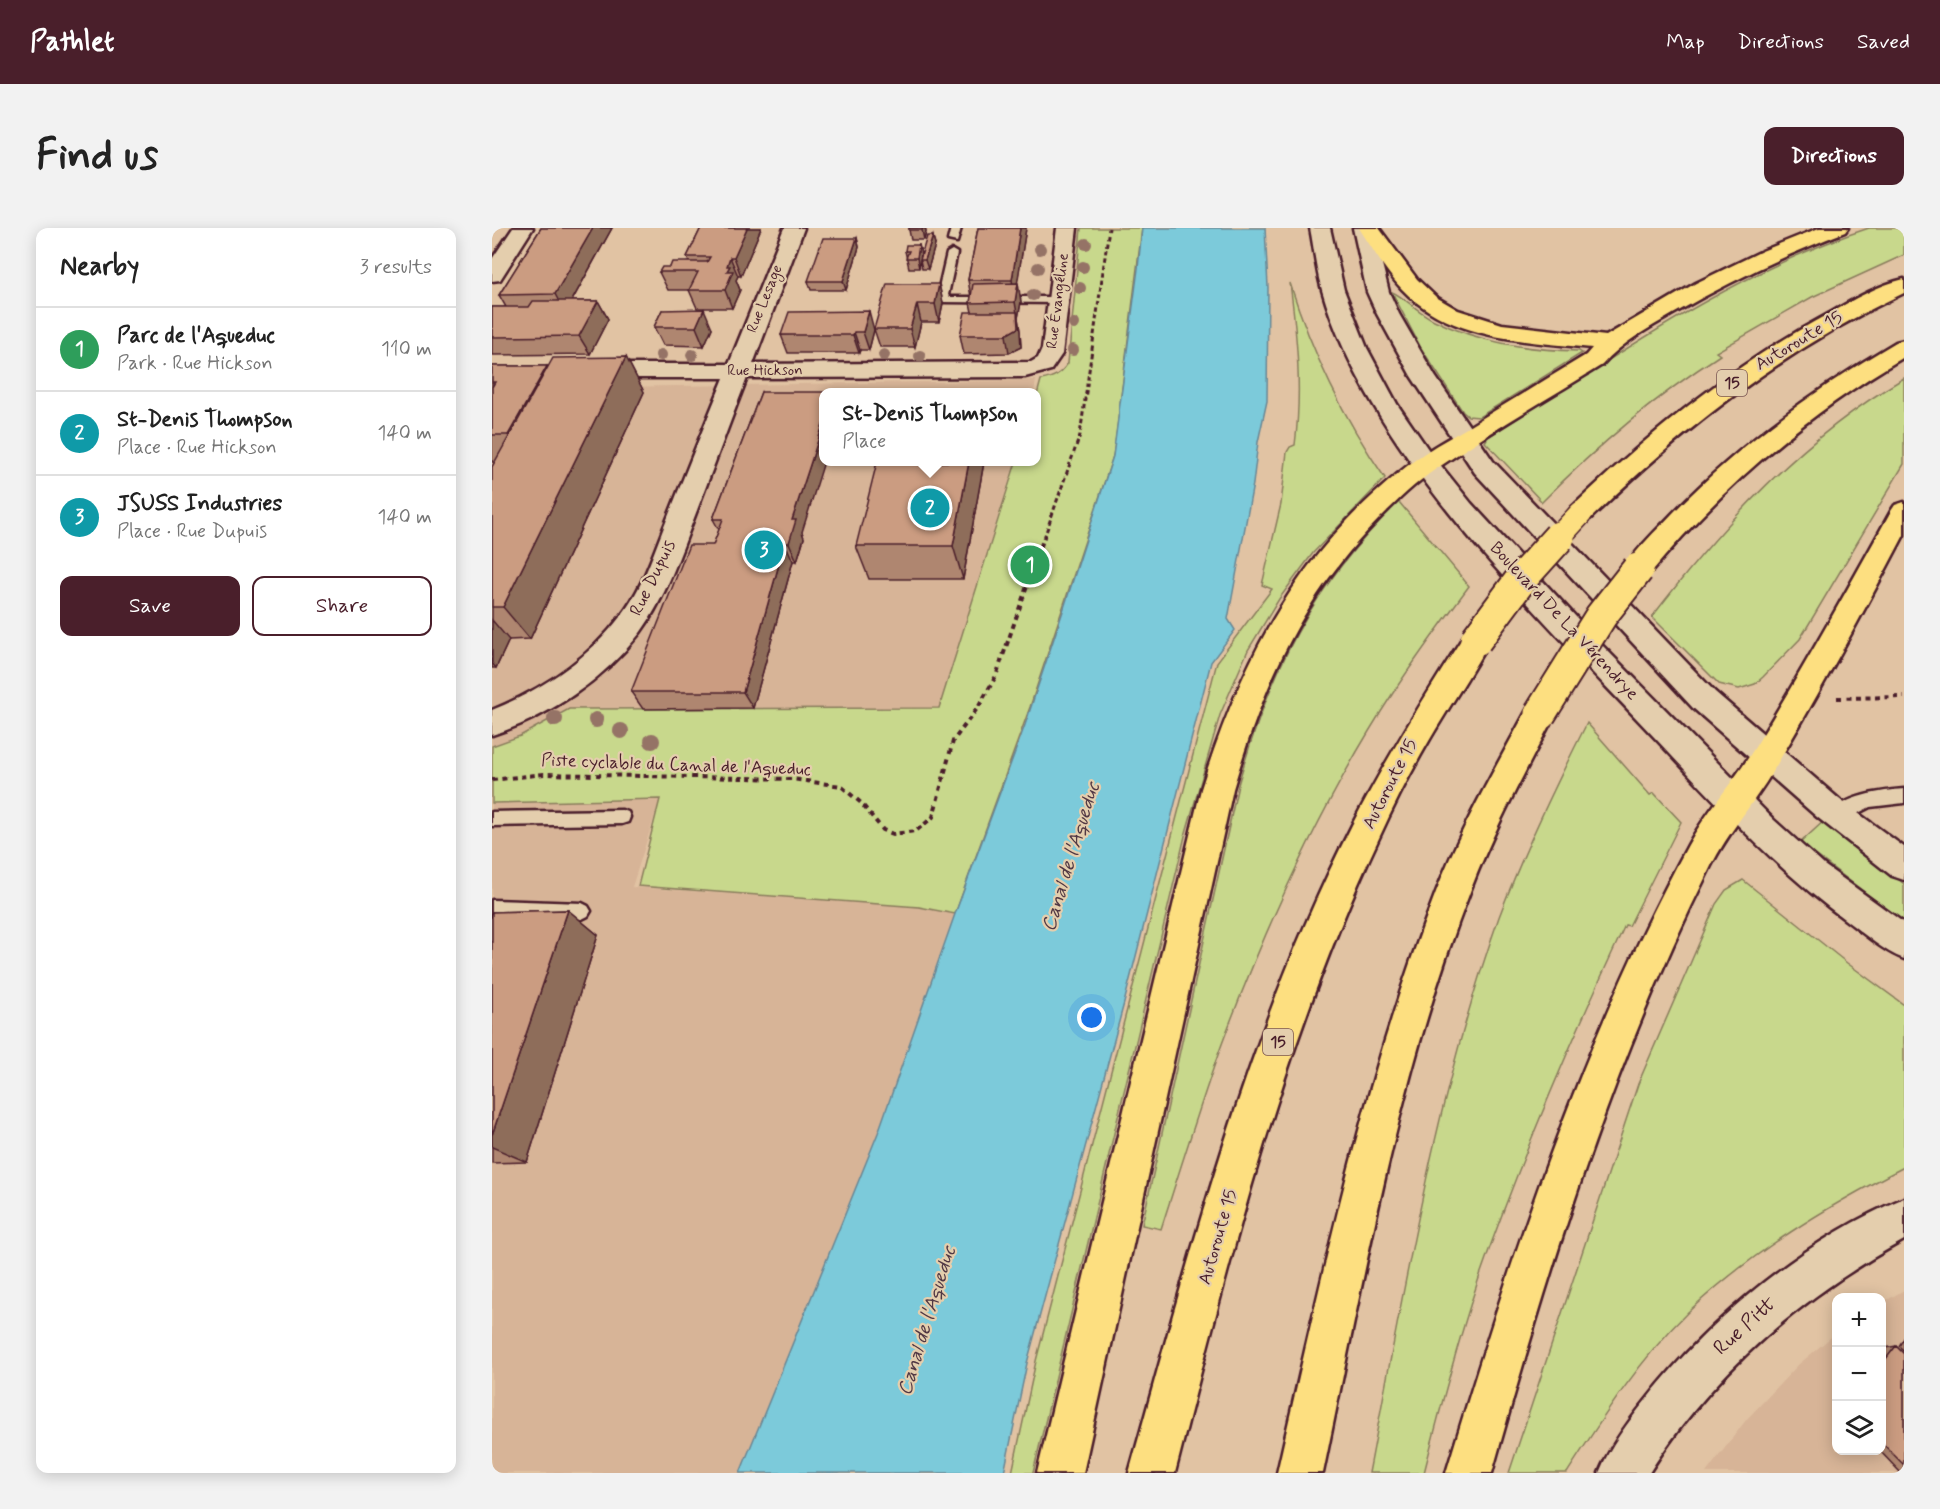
<!DOCTYPE html>
<meta charset="utf-8">
<style>
:root{--surface:#fff;--page:#f2f2f2;--text:#222;--muted:#767676;--line:#e0e0e0;--accent:#4a1f2b}
body{margin:0;font-family:Mynerve,sans-serif;background:var(--page);color:var(--text)}
.controls{position:absolute;right:18px;bottom:18px;display:grid;overflow:hidden;border-radius:12px;box-shadow:0 3px 15px #0003}
.controls button{width:54px;height:54px;display:grid;place-items:center;padding:0;border:0;border-bottom:2px solid var(--line);background:var(--surface);color:var(--text);font:30px sans-serif}
.you{position:absolute;left:600px;top:790px;width:21px;height:21px;margin:-15px;border:4px solid #fff;border-radius:50%;background:#1a73e8;box-shadow:0 0 0 9px #1a73e833}
.badge{display:grid;place-items:center;width:39px;height:39px;border-radius:50%;background:var(--accent);color:#fff;font-size:20px;font-weight:700}
.pin{position:absolute;translate:-50% -50%;border:3px solid #fff;box-shadow:0 2px 6px #0006}
.popup{position:absolute;left:327px;top:160px;width:222px;height:78px;box-sizing:border-box;display:grid;place-content:center;border-radius:12px;background:var(--surface);filter:drop-shadow(0 2px 4px #0005);font-size:20px;white-space:nowrap;color:var(--muted)}
.popup b{font-size:22px;color:var(--text)}
.popup::after{content:'';position:absolute;left:50%;top:100%;margin-left:-12px;border:12px solid transparent;border-top-color:var(--surface)}
.list{margin:0;padding:0;list-style:none}
h2{display:flex;justify-content:space-between;align-items:center;height:78px;margin:0;padding:0 24px;font-size:26px}
h2 small{font-size:20px;font-weight:400;color:var(--muted)}
.list li{display:grid;grid-template-columns:39px 1fr auto;gap:18px;align-items:center;box-sizing:border-box;height:84px;padding:0 24px;border-top:2px solid var(--line)}
.list b{display:block;font-size:22px;white-space:nowrap}
.list p{margin:0;font-size:20px;white-space:nowrap;color:var(--muted)}
.list em{font-size:20px;font-style:normal;color:var(--muted)}
.actions{display:flex;gap:12px;padding:18px 24px}
.actions a{flex:1;padding:14px 0;border:2px solid var(--accent);border-radius:12px;text-align:center;font-size:21px;color:var(--accent)}
.actions .main{background:var(--accent);color:#fff}
.icon{flex:none;width:33px;height:33px;fill:none;stroke:currentColor;stroke-width:2;stroke-linecap:round;stroke-linejoin:round}
.map{position:relative;flex:none;width:1412px;height:1245px;overflow:hidden;border-radius:12px}
header{display:flex;align-items:center;gap:36px;box-sizing:border-box;height:84px;padding:0 30px;background:var(--accent);color:#fff}
header strong{font-size:28px}
nav{display:flex;gap:33px;margin-inline-start:auto;font-size:21px}
.intro{display:flex;align-items:center;justify-content:space-between;box-sizing:border-box;height:144px;padding:0 36px}
h1{margin:0;font-size:42px}
.button{padding:15px 27px;border-radius:12px;background:var(--accent);color:#fff;font-size:21px;font-weight:700}
main{display:flex;gap:36px;padding:0 36px}
aside{flex:1;background:var(--surface);border-radius:12px;box-shadow:0 3px 15px #0003}
.map>svg:first-child{display:block}
.built{fill:#d7b497}
.green{fill:#c8d88c;stroke:#897c5c;stroke-width:1.5}
.water{fill:#7ccada;stroke:#688694;stroke-width:1.5}
.lines{fill:none;stroke-linecap:round;stroke-linejoin:round}
.service-casing{stroke:#4a1f2b;stroke-width:5}
.minor-casing{stroke:#4a1f2b;stroke-width:5}
.secondary-casing{stroke:#4a1f2b;stroke-width:5}
.motorway-casing{stroke:#4a1f2b;stroke-width:5}
.path-far1{stroke:#4a1f2b;stroke-width:3;stroke-dasharray:4.5 3;stroke-linecap:butt}
.path{stroke:#4a1f2b;stroke-width:4;stroke-dasharray:5 4.5;stroke-linecap:butt}
.service{fill:#e4cead;fill-rule:evenodd}
.minor{fill:#e4cead;fill-rule:evenodd}
.secondary{fill:#e4cead;fill-rule:evenodd}
.motorway{fill:#fddf80;fill-rule:evenodd}
.motorway-bridge-far1-casing{stroke:#4a1f2b;stroke-width:26;stroke-linecap:butt}
.motorway-bridge-casing{stroke:#4a1f2b;stroke-width:35;stroke-linecap:butt}
.motorway-bridge-far1{stroke:#fddf80;stroke-width:23}
.motorway-bridge{stroke:#fddf80;stroke-width:31}
.tree{fill:#957366}
.wall{fill:#af866f;stroke:#4a1f2b;stroke-width:1.5}
.shaded-wall{fill:#8e6d5a;stroke:#4a1f2b;stroke-width:1.5}
.building{fill:#cb9c81;stroke:#4a1f2b;stroke-width:1.5}
.labels{text-anchor:middle;dominant-baseline:central;stroke-width:4.5;stroke-linejoin:round;paint-order:stroke}
.far-street-label{font-size:15px;fill:#4a1f2b;stroke:#e4cead}
.shield{fill:#e4cead;stroke:#785452;stroke-width:1.5}
.shield-label{font-size:16px;font-weight:bold;fill:#4a1f2b}
.street-label{font-size:18px;fill:#4a1f2b;stroke:#e4cead}
.water-label{font-size:20px;font-style:italic;fill:#523945;stroke:#e4cead}
.near-street-label{font-size:21px;fill:#4a1f2b;stroke:#e4cead}
</style>
<header>
<strong>Pathlet</strong>
<nav><a>Map</a><a>Directions</a><a>Saved</a></nav>
</header>
<div class="intro"><h1>Find us</h1><a class="button">Directions</a></div>
<main>
<aside>
<h2>Nearby<small>3 results</small></h2>
<ul class="list">
<li><span class="badge" style="background:#2e9e5b">1</span><div><b>Parc de l'Aqueduc</b><p>Park · Rue Hickson</p></div><em>110 m</em></li>
<li><span class="badge" style="background:#0f9aa8">2</span><div><b>St-Denis Thompson</b><p>Place · Rue Hickson</p></div><em>140 m</em></li>
<li><span class="badge" style="background:#0f9aa8">3</span><div><b>JSUSS Industries</b><p>Place · Rue Dupuis</p></div><em>140 m</em></li>
</ul>
<div class="actions"><a class="main">Save</a><a>Share</a></div>
</aside>
<div class="map">
<svg width="1412" height="1245" viewBox="0 0 1412 1245">
<rect width="100%" height="100%" fill="#e1c3a3"/>
<filter id="ink" filterUnits="userSpaceOnUse"><feTurbulence type="fractalNoise" baseFrequency=".0167" numOctaves="2"/><feDisplacementMap in="SourceGraphic" scale="12" xChannelSelector="R" yChannelSelector="G"/><feConvolveMatrix kernelMatrix="1 2 1 2 8 2 1 2 1" color-interpolation-filters="sRGB"/></filter>
<g filter="url(#ink)">
<!-- built -->
<path class="built" d="M544 152 542 164H332V234H523L447 480 77 481 28 508 0 518V161Z
M168 571 140 659 427 679 463 686 386 905 248 1245H0V575Z
M1412 1062V1245H1214L1254 1192 1306 1137 1344 1105V1222H1390V1075Z"/>
<!-- green -->
<path class="green" d="M589 0H650L624 208 621 228 538 479 463 686 427 679 146 658 168 571 0 575V518L28 508 77 481 447 480 524 234H544L545 167 549 152C561 150 569 146 576 135Z
M1377 0H1412V27L1320 69 1224 124 1228 127C1163 169 1104 219 1050 274L993 214 996 209C1119 132 1238 45 1377 0Z
M798 55C820 125 851 189 893 250L821 325 787 371 756 422 728 487 693 608 541 1245H520L544 1133 725 434 780 361 770 357 789 276 795 224 798 219 803 217C810 163 805 109 798 55Z
M900 64C911 68 928 86 942 92 988 115 1037 122 1087 123L1090 125 987 189 976 188 971 184 929 120Z
M1412 150V236L1308 411 1271 449 1263 456 1247 461 1227 456 1160 389C1231 296 1310 210 1412 150Z
M907 274 977 358C951 393 925 428 901 465 830 574 772 702 727 824 706 883 688 942 669 1001L650 997 746 557C778 443 820 357 907 274Z
M1095 495 1158 567 1162 565 1189 594 1137 698 1133 697C1079 813 1028 931 986 1053 965 1116 948 1181 932 1245H877C913 1058 943 869 1007 689 1032 622 1063 558 1095 495Z
M1333 592 1412 656V694L1308 615Z
M1251 652 1355 735 1412 777V939C1334 979 1260 1024 1196 1084 1148 1131 1111 1189 1075 1245H1017L1146 856 1224 676 1234 662Z"/>
<!-- water -->
<path class="water" d="M650 0H773L776 59 775 173 766 214 761 256 736 391 743 402 719 434 632 775 535 1135 512 1245H248L386 905 463 686 533 497 572 380 621 228 646 41Z"/>
<g class="lines">
<!-- service casing -->
<g class="service-casing">
<path id="service" d="M459 0H469L465 14 456 12Z
M460 22 465 25 456 67 458 69H567L572 72 567 75 452 74 445 68 455 25Z
M1412 561V575L1378 579 1347 595 1341 593 1339 588C1349 567 1391 563 1412 561Z
M130 582 136 584 138 589 136 594 130 596 0 598V584Z
M0 672 90 675 96 678 99 683 96 688 90 691 0 688Z"/>
</g>
<!-- minor casing -->
<g class="minor-casing">
<path id="minor" d="M21 0H41L8 52 0 53V31Z
M292 0H312L261 136 539 134 546 130 550 121 565 0H585L570 126 559 142 533 149 255 150C237 196 220 243 202 290 187 329 173 371 148 405 111 452 57 489 0 507V482C49 462 96 431 128 389 150 362 161 326 174 294 193 246 212 198 232 150H95L87 148 83 143 87 138 95 136H237Z
M1412 970V1012C1309 1069 1220 1145 1157 1245H1107C1118 1218 1136 1194 1154 1172 1219 1089 1314 1011 1412 970Z"/>
</g>
<!-- secondary casing -->
<g class="secondary-casing">
<path id="secondary" d="M818 0H838L852 62 875 120 905 176 938 224 979 275 1108 415 1282 592 1332 637 1412 695V731C1391 723 1374 707 1356 694 1284 641 1225 576 1164 511 1068 409 952 297 881 176 860 140 841 101 830 62 824 42 822 20 818 0Z
M861 0H881L897 64 907 86 943 148 1001 233 1223 464 1347 571 1412 619V652L1400 648 1325 589 1201 480 983 245 919 148 885 86 875 64Z"/>
</g>
<!-- motorway casing -->
<g class="motorway-casing">
<path id="motorway" d="M867 0H887L925 51 944 69 966 82 1010 96 1114 108 1204 55 1270 23 1327 0H1356L1353 4C1293 27 1237 54 1181 86 1156 101 1130 114 1110 137 1055 171 998 204 944 241 923 255 904 274 886 292 809 370 771 458 741 561L591 1245H545L709 561C752 425 808 320 923 232 941 218 962 208 981 196 1019 173 1056 150 1094 127L1100 120C1034 113 958 112 910 61 893 43 880 20 867 0Z
M1412 51V65C1293 121 1192 200 1098 291L1089 294 1080 291 1076 285 1080 279C1159 204 1242 136 1338 85 1361 72 1386 57 1412 51Z
M1412 112V129C1313 187 1229 260 1156 348L1146 351 1136 348 1132 341C1144 321 1164 303 1180 286 1246 217 1322 162 1404 114Z
M1412 274V307C1370 387 1327 466 1281 543 1262 575 1236 604 1219 638 1122 831 1058 1037 1000 1245H954C1019 1030 1089 815 1196 617 1214 584 1240 556 1260 524 1309 445 1354 364 1399 283L1403 277Z
M984 401 994 404 998 412C979 446 957 479 937 513 919 544 902 577 887 610 792 812 738 1030 683 1245H637C698 1026 756 801 860 597 894 531 933 468 974 404Z
M1048 474 1059 478 1063 486C1033 544 1002 601 979 661 906 849 872 1049 831 1245H785C830 1049 871 852 944 664 969 599 1004 539 1037 478Z"/>
</g>
<!-- path-far1 -->
<path class="path-far1" d="M552 310 588 207 617 0"/>
<!-- path -->
<path class="path" d="M1345 470 1412 469
M0 552 52 546 300 551 349 558 369 575 391 602 401 606 424 603 441 589 461 513 487 478 504 448 552 309"/>
<!-- service -->
<use href="#service" class="service"/>
<!-- minor -->
<use href="#minor" class="minor"/>
<!-- secondary -->
<use href="#secondary" class="secondary"/>
<!-- motorway -->
<use href="#motorway" class="motorway"/>
<!-- motorway-bridge-far1 casing -->
<g class="motorway-bridge-far1-casing">
<path id="motorway-bridge-far1" d="M1066 310 1089 285"/>
</g>
<!-- motorway-bridge casing -->
<g class="motorway-bridge-casing">
<path id="motorway-bridge" d="M984 412 1030 350 1067 309
M1048 486 1109 388 1146 341"/>
</g>
<!-- motorway-bridge-far1 -->
<use href="#motorway-bridge-far1" class="motorway-bridge-far1"/>
<!-- motorway-bridge -->
<use href="#motorway-bridge" class="motorway-bridge"/>
</g>
<!-- trees -->
<g class="tree">
<circle cx="594" cy="16" r="6"/>
<circle cx="548" cy="21" r="6"/>
<circle cx="591" cy="39" r="6"/>
<circle cx="546" cy="40" r="6"/>
<circle cx="588" cy="60" r="6"/>
<circle cx="541" cy="67" r="6"/>
<circle cx="582" cy="96" r="6"/>
<circle cx="581" cy="122" r="6"/>
<circle cx="169" cy="127" r="6"/>
<circle cx="200" cy="127" r="6"/>
<circle cx="392" cy="127" r="6"/>
<circle cx="428" cy="128" r="6"/>
<circle cx="63" cy="491" r="8"/>
<circle cx="104" cy="492" r="8"/>
<circle cx="129" cy="503" r="8"/>
<circle cx="160" cy="513" r="8"/>
</g>
<!-- wall -->
<path class="wall" d="M49 0H120L80 73H106L116 91 98 126 0 127V79H14L7 67Z
M209 0H269L249 48H246L244 52 248 62 240 80H205L197 62H176L167 44 178 39 197 34 195 29Z
M417 0H433L434 4 432 12H419L417 2Z
M486 0H534L525 55 529 74 526 90 528 103 529 119 517 125 472 126 468 107 480 84 478 75 479 69 476 52Z
M365 10 367 19 354 62H319L316 53Z
M427 17 429 26 443 17 436 41H430L428 32 427 40H417L413 23Z
M447 56 451 75 447 94H429L423 119H388L382 101Z
M170 82 220 100 212 118 171 117 162 99Z
M382 102 377 122H368L367 125H296L289 107Z
M134 129 152 164 38 411 17 412 4 440H0V239L3 234H0V138H55L56 139Z
M269 164 310 304 312 310 305 333H301L261 480 151 481 139 464 221 317 227 302 221 291Z
M492 234 471 351H377L364 318Z
M76 682 106 707 35 934 0 935V684Z
M1412 1110V1123L1407 1118Z
M1404 1118 1412 1126V1245H1409L1387 1222H1389V1124L1393 1120Z"/>
<!-- shaded-wall -->
<path class="shaded-wall" d="M101 0H120L73 85 63 66Z
M255 0H269L249 48 242 29Z
M431 0H433L434 4 432 12 430 2Z
M528 0H534L523 70 520 52Z
M441 8 443 17 436 41 433 32Z
M365 10 367 19 354 62 351 53Z
M427 17 429 26 427 40 425 30Z
M238 29 246 48 244 52 248 62 240 80 233 62 235 38Z
M526 55 529 74 526 90 528 103 529 119 517 125 514 107 526 91 523 74Z
M447 56 451 75 447 94 443 76Z
M106 73 116 91 98 126 87 108Z
M425 76 429 94 423 119 418 101Z
M212 81 220 100 212 118 204 99Z
M377 83 382 102 377 122 371 104Z
M362 104 368 122 367 125 361 107Z
M134 129 152 164 38 411 11 379Z
M55 138 71 165 35 233 16 207Z
M332 194V234L310 304 312 310 305 333 297 315 300 292Z
M477 234H492L471 351 461 318Z
M293 315 301 333 261 480 251 464Z
M0 392 17 412 4 440 0 435Z
M76 682 106 707 35 934 0 919V907Z"/>
<!-- building -->
<path class="building" d="M49 0H101L63 66 7 67Z
M209 0H255L242 29H238L235 38H238L235 43H241L233 62H197L206 44H167L170 39H178L180 34H215L218 29H195Z
M417 0H431L430 2H417Z
M486 0H528L520 52H476Z
M435 8H441L433 32H428Z
M331 10H365L351 53H316Z
M414 17H427L425 30H414L417 23H413Z
M526 55 523 74 478 75 481 56Z
M395 56H447L443 76H425L418 101H382Z
M41 73H106L87 108 0 109V79H37Z
M212 81 204 99H162L170 82Z
M377 83 371 104H362L361 107H289L297 84Z
M473 84H525L526 100 514 107H468Z
M134 129 11 379H0V239L61 130Z
M0 138H55L16 207H0V159L3 154H0Z
M269 164H341L332 165V194L300 292H304L297 315H293L251 464H139L197 317H221L231 291H221Z
M385 234H477L461 318H364Z
M76 682 0 907V684Z
M1404 1118 1412 1126V1237L1389 1214V1137Z"/>
</g>
<g class="labels">
<!-- far-street labels -->
<g class="far-street-label">
<text transform="translate(273 71) rotate(-68)">Rue Lesage</text>
<text transform="translate(566 73) rotate(-83)">Rue Évangéline</text>
<text x="273" y="143">Rue Hickson</text>
</g>
<!-- shield labels -->
<g class="shield">
<rect x="1225" y="142" width="30" height="26" rx="4.5"/>
<rect x="771" y="801" width="30" height="26" rx="4.5"/>
</g>
<g class="shield-label">
<text x="1240" y="155">15</text>
<text x="786" y="814">15</text>
</g>
<!-- street labels -->
<g class="street-label">
<text transform="translate(1307 113) rotate(-31)">Autoroute 15</text>
<text transform="translate(161 350) rotate(-64)">Rue Dupuis</text>
<text transform="translate(1072 393) rotate(47)">Boulevard De La Vérendrye</text>
<text transform="translate(184 537) rotate(2)">Piste cyclable du Canal de l'Aqueduc</text>
<text transform="translate(898 556) rotate(-63)">Autoroute 15</text>
<text transform="translate(726 1009) rotate(-74)">Autoroute 15</text>
</g>
<!-- water labels -->
<g class="water-label">
<text transform="translate(579 629) rotate(-73)">Canal de l'Aqueduc</text>
<text transform="translate(435 1093) rotate(-73)">Canal de l'Aqueduc</text>
</g>
<!-- near-street labels -->
<g class="near-street-label">
<text transform="translate(1253 1098) rotate(-42)">Rue Pitt</text>
</g>
</g>
</svg>
<div class="controls">
<button>+</button>
<button>−</button>
<button><svg class="icon" aria-label="layers" viewBox="0 0 24 24"><path d="M12 4l9 5-9 5-9-5zM3 14l9 5 9-5"/></svg></button>
</div>
<div class="you"></div>
<div class="pin badge" style="left:538px;top:337px;background:#2e9e5b">1</div>
<div class="pin badge" style="left:438px;top:280px;background:#0f9aa8">2</div>
<div class="popup"><b>St-Denis Thompson</b>Place</div>
<div class="pin badge" style="left:272px;top:322px;background:#0f9aa8">3</div>
</div>
</main>
